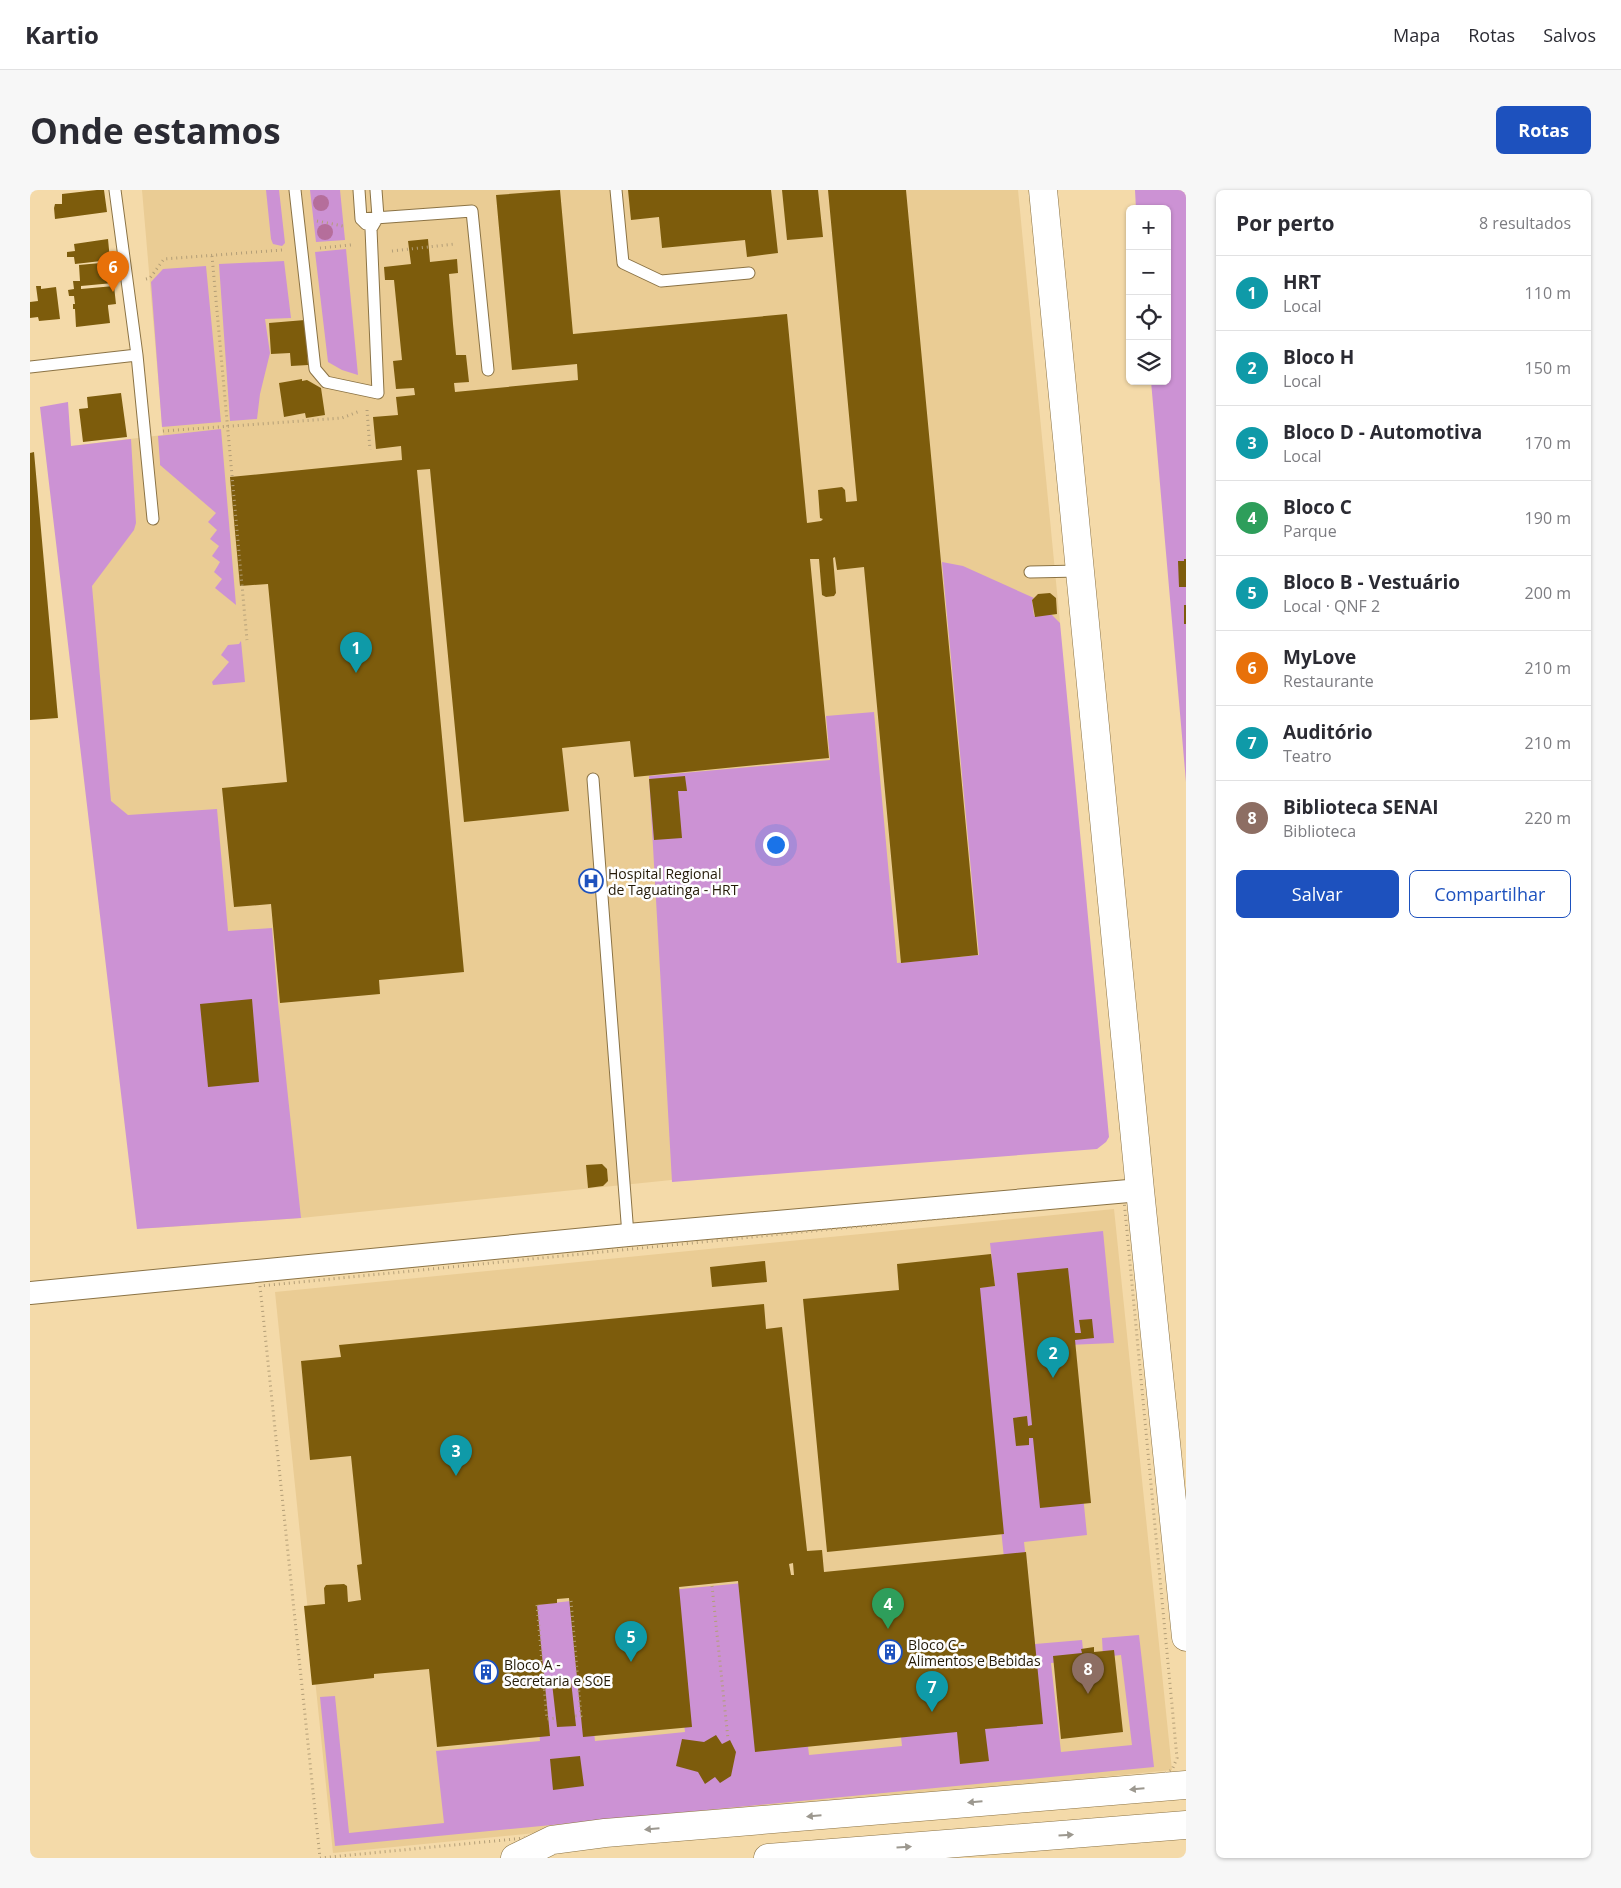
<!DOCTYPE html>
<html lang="pt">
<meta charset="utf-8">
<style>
:root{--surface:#fff;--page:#f7f7f7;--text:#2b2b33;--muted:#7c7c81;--line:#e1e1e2;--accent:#1d51be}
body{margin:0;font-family:"Open Sans",sans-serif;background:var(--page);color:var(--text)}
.controls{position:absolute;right:15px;top:15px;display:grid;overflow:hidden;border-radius:8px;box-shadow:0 1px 4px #0004}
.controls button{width:45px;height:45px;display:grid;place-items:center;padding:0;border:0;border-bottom:1px solid var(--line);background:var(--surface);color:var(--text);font:25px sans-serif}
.you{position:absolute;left:745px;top:654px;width:18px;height:18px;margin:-12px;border:4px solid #fff;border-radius:50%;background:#1a73e8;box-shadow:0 0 0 8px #1a73e833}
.badge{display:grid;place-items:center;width:32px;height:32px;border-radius:50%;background:var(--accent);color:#fff;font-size:16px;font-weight:700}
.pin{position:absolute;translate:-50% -41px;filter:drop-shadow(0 1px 2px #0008)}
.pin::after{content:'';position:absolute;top:26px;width:18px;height:15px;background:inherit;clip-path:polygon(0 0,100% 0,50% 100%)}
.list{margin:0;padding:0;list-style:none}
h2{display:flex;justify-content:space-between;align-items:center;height:65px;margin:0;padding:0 20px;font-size:21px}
h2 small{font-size:16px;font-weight:400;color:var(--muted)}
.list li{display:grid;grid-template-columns:32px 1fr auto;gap:15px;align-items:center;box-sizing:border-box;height:75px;padding:0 20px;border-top:1px solid var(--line)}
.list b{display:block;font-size:19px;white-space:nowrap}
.list p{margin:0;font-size:16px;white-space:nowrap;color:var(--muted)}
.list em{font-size:16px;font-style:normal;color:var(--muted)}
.actions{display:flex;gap:10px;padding:15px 20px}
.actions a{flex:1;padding:11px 0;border:1px solid var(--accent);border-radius:8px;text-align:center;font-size:18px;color:var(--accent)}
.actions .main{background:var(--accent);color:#fff}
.icon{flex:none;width:28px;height:28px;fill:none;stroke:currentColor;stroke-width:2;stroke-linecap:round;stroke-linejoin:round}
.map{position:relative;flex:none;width:1156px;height:1668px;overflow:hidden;border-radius:8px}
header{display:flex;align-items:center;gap:30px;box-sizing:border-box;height:70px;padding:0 25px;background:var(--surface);border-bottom:1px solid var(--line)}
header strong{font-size:24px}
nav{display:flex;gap:28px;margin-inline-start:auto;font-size:18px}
.intro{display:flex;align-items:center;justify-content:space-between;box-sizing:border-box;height:120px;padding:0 30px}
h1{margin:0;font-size:35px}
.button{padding:12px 22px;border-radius:8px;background:var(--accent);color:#fff;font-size:18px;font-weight:700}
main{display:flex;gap:30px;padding:0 30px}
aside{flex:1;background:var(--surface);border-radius:8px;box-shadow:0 1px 4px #0004}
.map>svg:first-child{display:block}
.built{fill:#eacc94}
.green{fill:#cc92d4;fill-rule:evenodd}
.building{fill:#7d5c0c;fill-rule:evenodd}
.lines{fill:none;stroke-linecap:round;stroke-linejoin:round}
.lane-casing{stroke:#8b7345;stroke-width:13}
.street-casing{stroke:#8b7345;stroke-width:24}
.secondary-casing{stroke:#8b7345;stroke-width:29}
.path{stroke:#b39e77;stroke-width:3;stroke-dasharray:1 4;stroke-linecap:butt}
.lane{stroke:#fff;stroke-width:11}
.street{stroke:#fff;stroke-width:22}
.secondary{stroke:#fff;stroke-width:28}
.tree{fill:#b56e9b}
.oneway{fill:#9c988f}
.labels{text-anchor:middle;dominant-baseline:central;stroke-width:5;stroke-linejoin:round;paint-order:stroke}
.poi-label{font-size:14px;fill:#241a07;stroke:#fefefe;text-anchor:start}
</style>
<header>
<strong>Kartio</strong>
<nav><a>Mapa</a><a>Rotas</a><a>Salvos</a></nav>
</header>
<div class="intro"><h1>Onde estamos</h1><a class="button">Rotas</a></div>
<main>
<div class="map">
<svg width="1156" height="1668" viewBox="0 0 1156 1668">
<rect width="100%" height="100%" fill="#f4daa9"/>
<!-- built -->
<path class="built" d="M112 0H988L1030 433 1013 435 1060 947 271 1028 122 1038 41 256 133 245Z
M1084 1019 1142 1580 303 1663 245 1102Z"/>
<!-- green -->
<path class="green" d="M236 0H249L255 53 252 56 243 54 241 49Z
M280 0H310L315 50 286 52Z
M1105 0H1156V592L1121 191H1137V19H1106Z
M316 59 328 185 312 180 298 172 285 62Z
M254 71 261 128 235 129 240 163 230 204 227 229 200 231 189 74Z
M176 76 191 232 132 237 121 92 133 79Z
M38 212 41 256 101 249 106 333 104 340 62 396 81 611 98 625 187 619 198 741 242 738 248 813 271 1028 107 1039 10 217Z
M191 239 206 415 185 398 192 389 184 382 190 372 182 366 189 356 180 349 187 340 178 332 186 323 130 275V272L128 246Z
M912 372 933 376 1004 408 1002 410 1004 426 1021 424 1030 433 1079 947 1076 952 1067 959 642 992 619 586 800 570 796 526 844 522 867 773 949 765Z
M211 451 215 492 183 495 182 492 199 472 191 465 198 455 209 454Z
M1073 1041 1084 1153 1038 1155 1057 1345 994 1352 1005 1454 1052 1450 1054 1470 1021 1473 1031 1562 1102 1555 1091 1465 1073 1467 1072 1448 1109 1445 1124 1577 305 1656 290 1507 305 1506 319 1643 414 1633 406 1561 510 1551 495 1416 550 1410 565 1551 655 1542 640 1400 974 1368 946 1098 965 1096 960 1053ZM866 1502 872 1556 779 1565 773 1512Z"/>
<!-- building -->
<path class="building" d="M67 0H74L77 22 25 29 24 18 25 14H32V4Z
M530 0 543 144 757 124 777 333 791 331 793 329 790 328 788 300 812 297 815 300 816 312 827 311 798 0H876L948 765 871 773 834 377 807 380 805 367 803 368 806 403 804 406 796 407 792 405 789 369H780L799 568 604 587 600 551 532 558 539 621 434 632 400 279 387 280 434 782 349 790 350 804 250 813 241 714 204 717 192 598 257 592 238 394 210 396 200 287 372 270 371 256 346 259 343 227 368 225 366 207 385 205 384 198 366 199 363 171 372 170 364 90H355L354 77 381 74 378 51 398 49 400 72 427 69 428 83 419 84 423 134 426 165H436L439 192 424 193 425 202 548 190 547 174 482 180 466 5Z
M598 0H741L748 63 717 67 715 50 632 58 629 27 601 30Z
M752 0H788L793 47 757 50Z
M78 49 80 70 45 74 44 67H37V62L45 61 44 54Z
M81 72 83 93 51 96V99L84 96 86 114 78 115V117L80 133 46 137 45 119H43V114H45L44 106H39L38 100 44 99 43 91H50L49 75Z
M6 96H11V99L26 97 30 129 9 131 8 127 0 128V112L8 111Z
M275 130 278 175 261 176 260 163 241 164 239 133Z
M272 189V191L277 190 291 198 295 225 276 228 275 223 254 227 249 193Z
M91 203 97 247 53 252 49 219 58 218 57 207Z
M4 262 28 528 0 530V263Z
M1154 369H1156V397H1149L1148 371H1154Z
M1020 403 1026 408 1027 424 1005 427 1002 410 1008 404Z
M1154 415H1156V434H1154Z
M655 586 657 601H648L652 648 624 650 619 589Z
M222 809 229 892 178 897 170 814Z
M572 974 577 979 578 991 573 996 558 998 556 975Z
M961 1064 965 1096 950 1098 974 1344 797 1362 773 1109 869 1100 867 1074Z
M735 1071 737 1092 682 1097 680 1077Z
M1038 1078 1045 1143H1051L1049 1130 1062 1129 1064 1148 1045 1150 1061 1313 1010 1318 1003 1248H999V1255L986 1256 983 1228 997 1226 998 1236 1002 1235 987 1083Z
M734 1114 736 1139 752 1137 777 1361 792 1360 794 1382 996 1362 1013 1534 955 1539 959 1571 930 1574 927 1542 725 1562 708 1391 649 1397 662 1537 553 1547 539 1408 527 1409V1413L507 1415 520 1546 407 1557 399 1479 344 1484V1488L282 1495 274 1416 295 1414 294 1398 296 1395 314 1394 317 1396 318 1412 331 1410 327 1375 332 1374 321 1266 280 1270 271 1171 311 1167 309 1155ZM763 1373 764 1385H761L759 1374Z
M1064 1457V1462L1084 1460 1093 1542 1031 1549 1023 1466 1052 1463 1051 1459Z
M541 1491 546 1536 527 1537 522 1493Z
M686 1545 692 1554 700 1550 706 1562 701 1586 690 1593 685 1587 675 1594 668 1582 646 1576 652 1549 674 1552Z
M550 1566 554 1596 523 1600 520 1569Z"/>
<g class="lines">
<!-- lane casing -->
<g class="lane-casing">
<path id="lane" d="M85 0 107 165 123 329
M265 0 285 179 296 192 348 203 341 39 348 27 346 0
M329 0 331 29 336 34
M586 0 593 73 631 91 719 83
M331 29 442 21 458 180
M0 177 107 165
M1000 382 1050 381
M563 589 598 1045"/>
</g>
<!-- street casing -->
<g class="street-casing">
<path id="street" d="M0 1103 598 1045 1110 1000"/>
</g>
<!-- secondary casing -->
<g class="secondary-casing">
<path id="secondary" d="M1013 0 1110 1000 1156 1447
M485 1668 522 1650 575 1643 1156 1595
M738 1668 1156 1635"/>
</g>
<!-- path -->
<path class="path" d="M287 31 313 36
M290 58 321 55
M362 61 425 54
M182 66 217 450
M116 89 120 88 134 69 252 60
M337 220 340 260
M133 241 312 228 330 221
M1094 1010 1147 1568 1142 1580 1130 1586 290 1668 230 1096Z
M682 1396 698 1549
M541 1411 551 1526H545
M507 1415 517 1529 526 1528"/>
<!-- lane -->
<use href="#lane" class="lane"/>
<!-- street -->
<use href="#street" class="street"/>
<!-- secondary -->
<use href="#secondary" class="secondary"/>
</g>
<!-- trees -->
<g class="tree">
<circle cx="291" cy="13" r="8"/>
<circle cx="295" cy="42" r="8"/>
</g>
<!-- one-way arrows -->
<defs><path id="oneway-solid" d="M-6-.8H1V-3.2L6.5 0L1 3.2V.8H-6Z" transform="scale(1.25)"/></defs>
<g class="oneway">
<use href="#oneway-solid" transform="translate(1107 1599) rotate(175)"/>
<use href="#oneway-solid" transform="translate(945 1612) rotate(175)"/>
<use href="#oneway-solid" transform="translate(784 1626) rotate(175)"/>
<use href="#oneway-solid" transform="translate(622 1639) rotate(175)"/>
<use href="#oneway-solid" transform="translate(1036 1645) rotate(-4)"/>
<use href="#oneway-solid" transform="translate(874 1657) rotate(-4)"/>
</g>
<!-- icons -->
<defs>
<g id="hospital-ring" transform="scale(1.25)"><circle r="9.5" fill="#fefefe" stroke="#1d51be" stroke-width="1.5"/><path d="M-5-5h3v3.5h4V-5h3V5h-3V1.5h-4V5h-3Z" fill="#1d51be"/></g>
<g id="building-ring" transform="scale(1.25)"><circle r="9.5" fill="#fefefe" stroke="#1d51be" stroke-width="1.5"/><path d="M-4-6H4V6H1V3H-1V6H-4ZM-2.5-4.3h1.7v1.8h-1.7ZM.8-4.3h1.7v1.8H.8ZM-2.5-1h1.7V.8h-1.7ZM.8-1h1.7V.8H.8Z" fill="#1d51be"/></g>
</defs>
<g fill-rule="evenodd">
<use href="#hospital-ring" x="561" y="691"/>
<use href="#building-ring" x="860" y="1462"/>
<use href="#building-ring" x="456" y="1482"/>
</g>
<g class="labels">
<!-- poi labels -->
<g class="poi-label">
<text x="578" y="683">Hospital Regional<tspan x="578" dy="16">de Taguatinga - HRT</tspan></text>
<text x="878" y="1454">Bloco C -<tspan x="878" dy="16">Alimentos e Bebidas</tspan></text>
<text x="474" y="1474">Bloco A -<tspan x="474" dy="16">Secretaria e SOE</tspan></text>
</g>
</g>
</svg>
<div class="controls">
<button>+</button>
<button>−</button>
<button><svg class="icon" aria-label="locate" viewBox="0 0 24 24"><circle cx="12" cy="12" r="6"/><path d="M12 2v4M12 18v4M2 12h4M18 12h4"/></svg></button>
<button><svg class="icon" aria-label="layers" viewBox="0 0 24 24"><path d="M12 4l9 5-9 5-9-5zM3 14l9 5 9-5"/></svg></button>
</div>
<div class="you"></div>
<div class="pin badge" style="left:326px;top:483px;background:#0f9aa8">1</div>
<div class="pin badge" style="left:1023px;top:1188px;background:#0f9aa8">2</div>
<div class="pin badge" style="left:426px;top:1286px;background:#0f9aa8">3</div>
<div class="pin badge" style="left:858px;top:1439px;background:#2e9e5b">4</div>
<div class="pin badge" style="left:601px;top:1472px;background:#0f9aa8">5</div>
<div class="pin badge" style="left:83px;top:102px;background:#e8710a">6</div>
<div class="pin badge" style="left:902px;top:1522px;background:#0f9aa8">7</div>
<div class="pin badge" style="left:1058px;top:1504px;background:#8d6e63">8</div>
</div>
<aside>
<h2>Por perto<small>8 resultados</small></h2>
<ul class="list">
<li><span class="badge" style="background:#0f9aa8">1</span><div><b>HRT</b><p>Local</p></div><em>110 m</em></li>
<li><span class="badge" style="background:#0f9aa8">2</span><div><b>Bloco H</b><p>Local</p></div><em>150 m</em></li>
<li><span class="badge" style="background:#0f9aa8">3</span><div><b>Bloco D - Automotiva</b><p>Local</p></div><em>170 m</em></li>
<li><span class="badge" style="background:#2e9e5b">4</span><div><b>Bloco C</b><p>Parque</p></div><em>190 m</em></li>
<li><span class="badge" style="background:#0f9aa8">5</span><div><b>Bloco B - Vestuário</b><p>Local · QNF 2</p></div><em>200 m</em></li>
<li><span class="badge" style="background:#e8710a">6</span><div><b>MyLove</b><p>Restaurante</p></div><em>210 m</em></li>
<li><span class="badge" style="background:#0f9aa8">7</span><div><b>Auditório</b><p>Teatro</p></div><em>210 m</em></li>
<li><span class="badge" style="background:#8d6e63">8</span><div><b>Biblioteca SENAI</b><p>Biblioteca</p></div><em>220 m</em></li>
</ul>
<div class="actions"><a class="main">Salvar</a><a>Compartilhar</a></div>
</aside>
</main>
